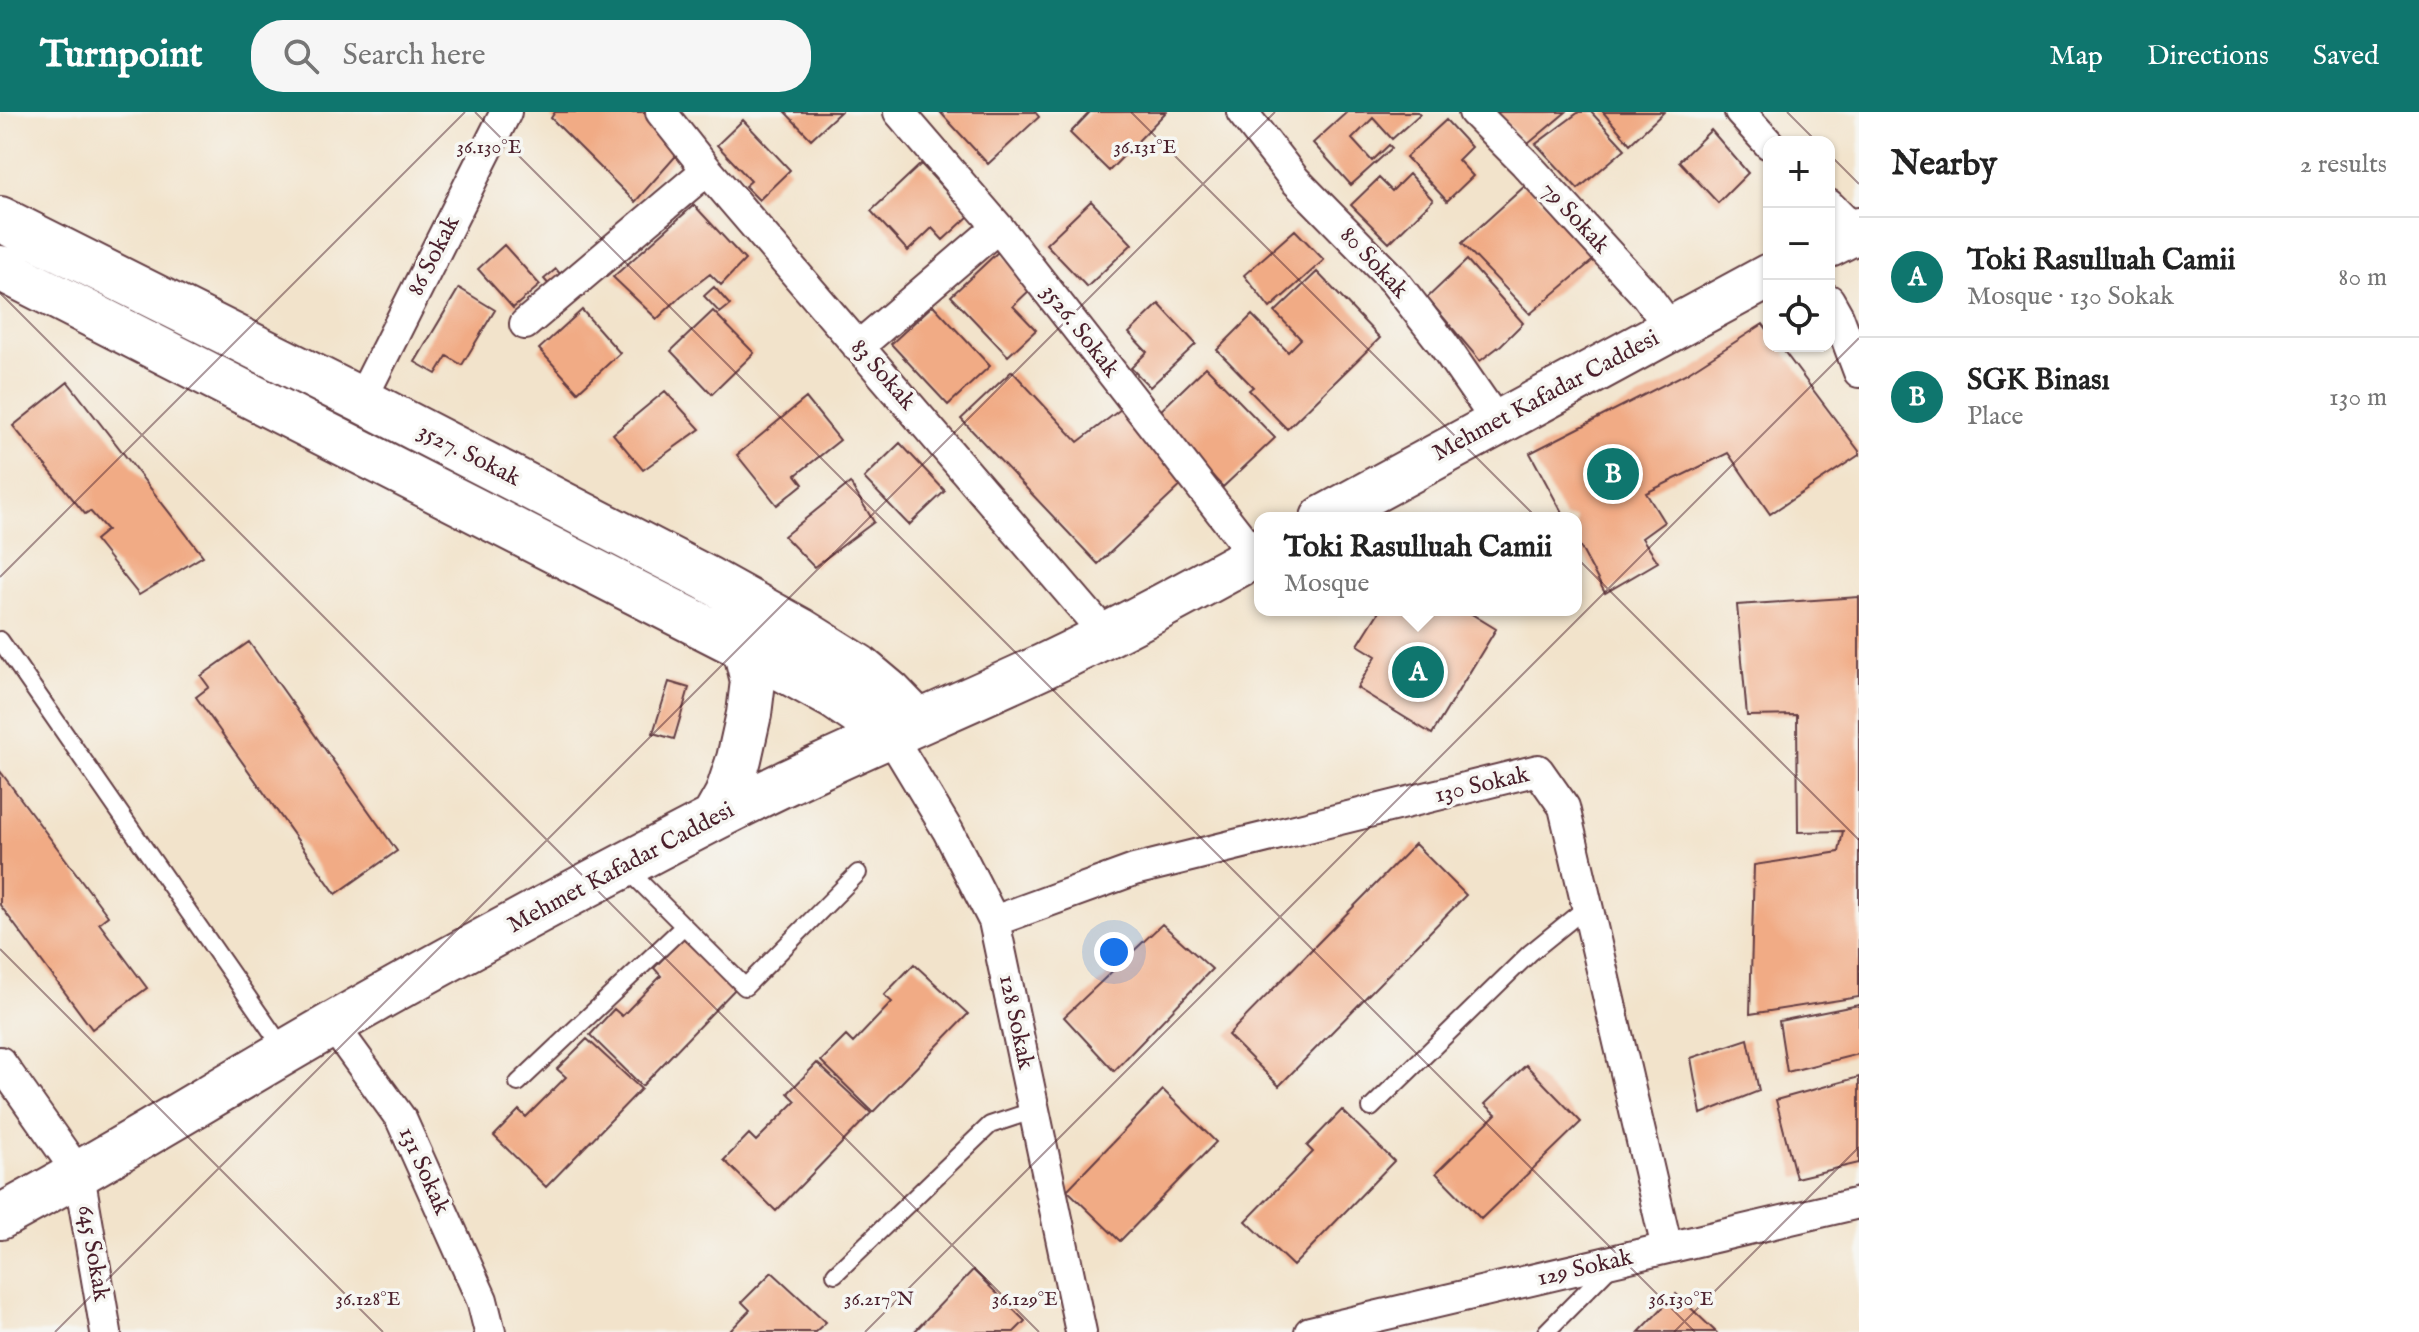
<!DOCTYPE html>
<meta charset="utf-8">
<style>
:root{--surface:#fff;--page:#f6f6f6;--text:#222;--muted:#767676;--line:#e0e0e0;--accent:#0f766e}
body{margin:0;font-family:"IM FELL English",serif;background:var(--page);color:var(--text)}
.controls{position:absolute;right:24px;top:24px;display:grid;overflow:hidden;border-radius:16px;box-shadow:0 2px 6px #0004}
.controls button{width:72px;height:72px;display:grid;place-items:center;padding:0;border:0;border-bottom:2px solid var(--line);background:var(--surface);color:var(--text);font:40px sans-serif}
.you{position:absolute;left:1114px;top:840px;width:28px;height:28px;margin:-20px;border:6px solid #fff;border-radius:50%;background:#1a73e8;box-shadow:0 0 0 12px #1a73e833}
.badge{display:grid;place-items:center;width:52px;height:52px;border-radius:50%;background:var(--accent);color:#fff;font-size:26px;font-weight:700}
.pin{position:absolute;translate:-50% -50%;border:4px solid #fff;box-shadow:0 2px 8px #0006}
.popup{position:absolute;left:1254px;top:400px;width:328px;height:104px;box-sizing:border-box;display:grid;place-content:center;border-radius:16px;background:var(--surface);filter:drop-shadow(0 2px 6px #0005);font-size:26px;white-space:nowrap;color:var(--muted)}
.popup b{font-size:30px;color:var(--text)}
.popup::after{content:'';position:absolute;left:50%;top:100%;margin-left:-16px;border:16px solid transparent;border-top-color:var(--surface)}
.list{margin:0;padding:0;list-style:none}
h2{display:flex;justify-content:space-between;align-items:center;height:104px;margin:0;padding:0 32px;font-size:34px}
h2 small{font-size:26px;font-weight:400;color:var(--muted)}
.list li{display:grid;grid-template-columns:52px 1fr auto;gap:24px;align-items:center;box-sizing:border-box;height:120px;padding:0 32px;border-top:2px solid var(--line)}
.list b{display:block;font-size:30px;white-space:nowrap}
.list p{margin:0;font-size:26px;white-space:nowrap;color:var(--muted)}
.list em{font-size:26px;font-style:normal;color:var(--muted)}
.icon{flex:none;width:44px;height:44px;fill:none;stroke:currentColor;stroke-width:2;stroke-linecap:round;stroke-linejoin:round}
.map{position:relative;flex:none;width:1859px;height:1220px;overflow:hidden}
header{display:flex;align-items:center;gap:48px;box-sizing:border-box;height:112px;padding:0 40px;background:var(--accent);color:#fff}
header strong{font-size:38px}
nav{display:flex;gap:44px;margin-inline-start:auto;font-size:28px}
.search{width:560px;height:72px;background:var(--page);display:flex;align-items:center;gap:20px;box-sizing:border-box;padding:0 28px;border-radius:32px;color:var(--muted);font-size:30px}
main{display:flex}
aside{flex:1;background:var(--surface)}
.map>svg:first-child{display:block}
.building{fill:#f1ab85}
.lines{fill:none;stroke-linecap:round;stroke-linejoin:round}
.lane-casing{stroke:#633c43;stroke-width:20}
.street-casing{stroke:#633c43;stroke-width:34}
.secondary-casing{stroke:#633c43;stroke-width:48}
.lane{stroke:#fff;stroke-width:16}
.street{stroke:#fff;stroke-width:30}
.secondary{stroke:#fff;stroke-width:44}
.ticks{fill:none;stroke:#4a1f2b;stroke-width:2;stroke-opacity:0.45}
.labels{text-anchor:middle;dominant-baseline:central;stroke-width:7;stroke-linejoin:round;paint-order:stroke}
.street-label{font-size:24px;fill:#4a1f2b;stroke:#f6f6f2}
.ticks-label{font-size:20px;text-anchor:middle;fill:#4a1f2b;stroke:#f6f6f2;stroke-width:7;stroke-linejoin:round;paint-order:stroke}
</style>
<header>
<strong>Turnpoint</strong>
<div class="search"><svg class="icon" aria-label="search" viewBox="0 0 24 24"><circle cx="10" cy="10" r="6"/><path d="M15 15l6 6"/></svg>Search here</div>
<nav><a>Map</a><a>Directions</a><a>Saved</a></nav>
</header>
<main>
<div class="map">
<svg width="1859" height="1220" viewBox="0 0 1859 1220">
<rect width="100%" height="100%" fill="#f6f6f2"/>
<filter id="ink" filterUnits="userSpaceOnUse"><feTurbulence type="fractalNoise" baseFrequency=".0125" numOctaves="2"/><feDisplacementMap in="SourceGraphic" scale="16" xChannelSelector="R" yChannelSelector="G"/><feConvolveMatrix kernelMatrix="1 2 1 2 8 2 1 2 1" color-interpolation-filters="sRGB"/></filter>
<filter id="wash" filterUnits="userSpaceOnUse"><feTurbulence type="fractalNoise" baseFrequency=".006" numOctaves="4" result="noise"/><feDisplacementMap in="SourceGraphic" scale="32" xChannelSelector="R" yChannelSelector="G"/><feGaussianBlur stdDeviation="1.8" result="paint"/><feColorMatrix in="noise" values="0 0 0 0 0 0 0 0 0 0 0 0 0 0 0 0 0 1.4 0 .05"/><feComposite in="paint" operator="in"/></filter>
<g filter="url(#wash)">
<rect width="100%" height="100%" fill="#f2e3cb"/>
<g id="blocks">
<!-- building -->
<path class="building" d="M555 0H646L682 37 635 90 551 6Z
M785 0H840L811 27Z
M940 0H1035L1039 5 988 52Z
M1090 0H1166L1109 59 1070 21Z
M1347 0H1418L1420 2 1392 27 1373 6 1352 27 1372 49 1389 33 1392 36 1351 73 1313 31Z
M1495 0H1566L1528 32Z
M1579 0H1591L1625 37 1578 77 1536 32Z
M1603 0H1664L1630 32Z
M743 8 790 58 759 88 745 74 751 69 717 33Z
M1446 8 1471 35 1458 48 1473 64 1447 89 1406 45Z
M1711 18 1748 61 1718 91 1679 49Z
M921 52 969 104 943 128 932 116 908 139 871 99Z
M1409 62 1433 88 1389 131 1351 93 1379 66 1392 79Z
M1526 73 1598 144 1530 202 1462 131Z
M1091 89 1132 132 1087 175 1046 132Z
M694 93 745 148 721 173 710 162 681 184 657 207 613 165Z
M1295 118 1324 148 1270 196 1244 163Z
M504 133 540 173 513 196 478 157Z
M999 139 1033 175 1013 194 1036 218 1008 244 951 184Z
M1467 148 1523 211 1501 233 1480 249 1427 186Z
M556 157 570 174 558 183 544 167Z
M1317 160 1380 226 1287 317 1249 278 1253 275 1217 238 1252 203 1288 240 1301 227 1275 200Z
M714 175 730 193 720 201 704 184Z
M459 176 495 198 462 253 447 244 436 262 415 250Z
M1159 192 1196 232 1150 275 1131 256 1147 240 1129 221Z
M933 193 990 254 948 293 891 232Z
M582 198 620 241 578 280 539 237Z
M713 199 754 241 712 282 671 239Z
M1763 212 1769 220V234H1780L1859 339V343L1770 402 1728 341 1646 381 1664 410 1642 426 1658 450 1605 481 1576 427V406H1565L1530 341 1687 261Z
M1206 255 1275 326 1223 375 1155 304Z
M1012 259 1078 330 1121 297 1187 368 1098 452 961 307Z
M68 270 203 444 139 483 95 428 107 418 90 399 85 402 13 314Z
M665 279 700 317 643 358 613 322Z
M806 286 840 328 796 363 803 372 777 393 737 343Z
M900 331 945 379 909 413 864 366Z
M850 371 874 410 814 455 784 424Z
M1859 485V885L1750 902 1754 753 1839 740 1843 719 1798 720 1797 603 1747 604 1737 493Z
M1380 498H1465L1496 517 1432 622 1357 576 1376 544 1358 533Z
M249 530 397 739 336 782 196 585 209 575 201 564Z
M669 570 689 576 674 627 653 621Z
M0 659 108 804 99 811 147 876 92 917 0 793Z
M1415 732 1466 783 1279 974 1228 923Z
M1162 812 1212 857 1114 959 1064 905Z
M683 826 737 875 642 974 590 923 614 897 622 904 661 864 654 856Z
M914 852 968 902 873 1000 821 949 846 924 853 931 892 890 884 883Z
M1859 893V942L1787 960 1779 909Z
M587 927 641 977 546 1075 494 1024 519 998 526 1005 566 965 557 957Z
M1748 927 1759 979 1701 1002 1691 946Z
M817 951 871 1001 776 1099 724 1048 749 1022 756 1029 796 989 788 981Z
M1526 953 1581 1010 1481 1107 1436 1061 1496 1002 1485 992Z
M1859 965V1051L1796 1066 1776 988Z
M1163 978 1216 1030 1120 1129 1067 1078Z
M1342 998 1394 1049 1293 1154 1246 1109 1313 1040 1307 1034Z
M973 1158 1025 1209 1014 1220H914Z
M772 1160 826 1210 815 1220H729L750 1198 742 1190Z
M1676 1182 1716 1220H1639Z"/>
</g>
</g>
<g filter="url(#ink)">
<use href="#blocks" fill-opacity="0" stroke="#633c43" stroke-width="2"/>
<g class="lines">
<!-- lane casing -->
<g class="lane-casing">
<path id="lane" d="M0 528 285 939
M625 755 745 875 858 761
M518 971 684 814
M1371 996 1530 841 1588 794
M835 1162 990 1013 1035 998
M1546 1220 1612 1153"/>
</g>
<!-- street casing -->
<g class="street-casing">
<path id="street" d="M661 0 707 58 1106 523
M899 0 998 115 1255 444
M1242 0 1295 68 1394 169 1443 232 1497 310
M1474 0 1525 51 1646 183 1671 217
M1740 0 1769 32
M1829 93 1856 120
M1829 188 1838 204 1859 260
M525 212 707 58
M858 235 998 115
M361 288 506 0
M890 623 948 719 994 809 1081 1220
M994 809 1134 758 1538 658 1564 695 1667 1136
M332 912 401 1007 482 1188 490 1220
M0 950 79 1062 106 1220
M1310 1220 1859 1091"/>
</g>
<!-- secondary casing -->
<g class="secondary-casing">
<path id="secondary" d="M0 107 361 288 706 466 800 518 859 555 890 581 918 610
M1829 133 1859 118
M0 156 745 536 834 585 890 623
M1323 406 1769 164
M714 706 727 683 739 647 749 602 753 569 745 536
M0 1105C114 1044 223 975 335 911 459 840 586 773 713 707 821 651 934 605 1044 554 1118 519 1189 480 1260 441"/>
</g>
<!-- lane -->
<use href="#lane" class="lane"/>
<!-- street -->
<use href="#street" class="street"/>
<!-- secondary -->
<use href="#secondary" class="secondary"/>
</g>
</g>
<!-- ticks -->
<path class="ticks" d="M475 0 1695 1220M1131 0 1859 728M1787 0 1817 30M1829 42 1859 72M0 181 1039 1220M0 465 465 0M0 837 383 1220M55 1220 1275 0M865 1220 1859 226M1674 1220 1859 1035"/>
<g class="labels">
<!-- street labels -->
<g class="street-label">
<text transform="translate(1575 106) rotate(47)">79 Sokak</text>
<text transform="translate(434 144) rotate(-63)">86 Sokak</text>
<text transform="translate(1374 151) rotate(47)">80 Sokak</text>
<text transform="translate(1080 219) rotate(52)">3526. Sokak</text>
<text transform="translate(883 263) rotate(49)">83 Sokak</text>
<text transform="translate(1546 284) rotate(-28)">Mehmet Kafadar Caddesi</text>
<text transform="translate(469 343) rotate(27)">3527. Sokak</text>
<text transform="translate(1482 673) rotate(-13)">130 Sokak</text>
<text transform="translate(621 756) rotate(-28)">Mehmet Kafadar Caddesi</text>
<text transform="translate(1016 910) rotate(78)">128 Sokak</text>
<text transform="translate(424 1059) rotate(66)">131 Sokak</text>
<text transform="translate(93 1141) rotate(80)">645 Sokak</text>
<text transform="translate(1585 1156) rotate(-13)">129 Sokak</text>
</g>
</g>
<g class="ticks-label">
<text x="489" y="41">36.130°E</text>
<text x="1145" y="41">36.131°E</text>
<text x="879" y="1193">36.217°N</text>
<text x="368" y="1193">36.128°E</text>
<text x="1025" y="1193">36.129°E</text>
<text x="1681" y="1193">36.130°E</text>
</g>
</svg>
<div class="controls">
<button>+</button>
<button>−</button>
<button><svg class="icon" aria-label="locate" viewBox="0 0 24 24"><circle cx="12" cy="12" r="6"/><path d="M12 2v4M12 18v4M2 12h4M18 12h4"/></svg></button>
</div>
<div class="you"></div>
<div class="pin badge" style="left:1418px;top:560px">A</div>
<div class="popup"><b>Toki Rasulluah Camii</b>Mosque</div>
<div class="pin badge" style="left:1613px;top:362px">B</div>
</div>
<aside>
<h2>Nearby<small>2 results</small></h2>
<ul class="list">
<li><span class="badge">A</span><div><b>Toki Rasulluah Camii</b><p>Mosque · 130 Sokak</p></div><em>80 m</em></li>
<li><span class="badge">B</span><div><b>SGK Binası</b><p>Place</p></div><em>130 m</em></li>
</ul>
</aside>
</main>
